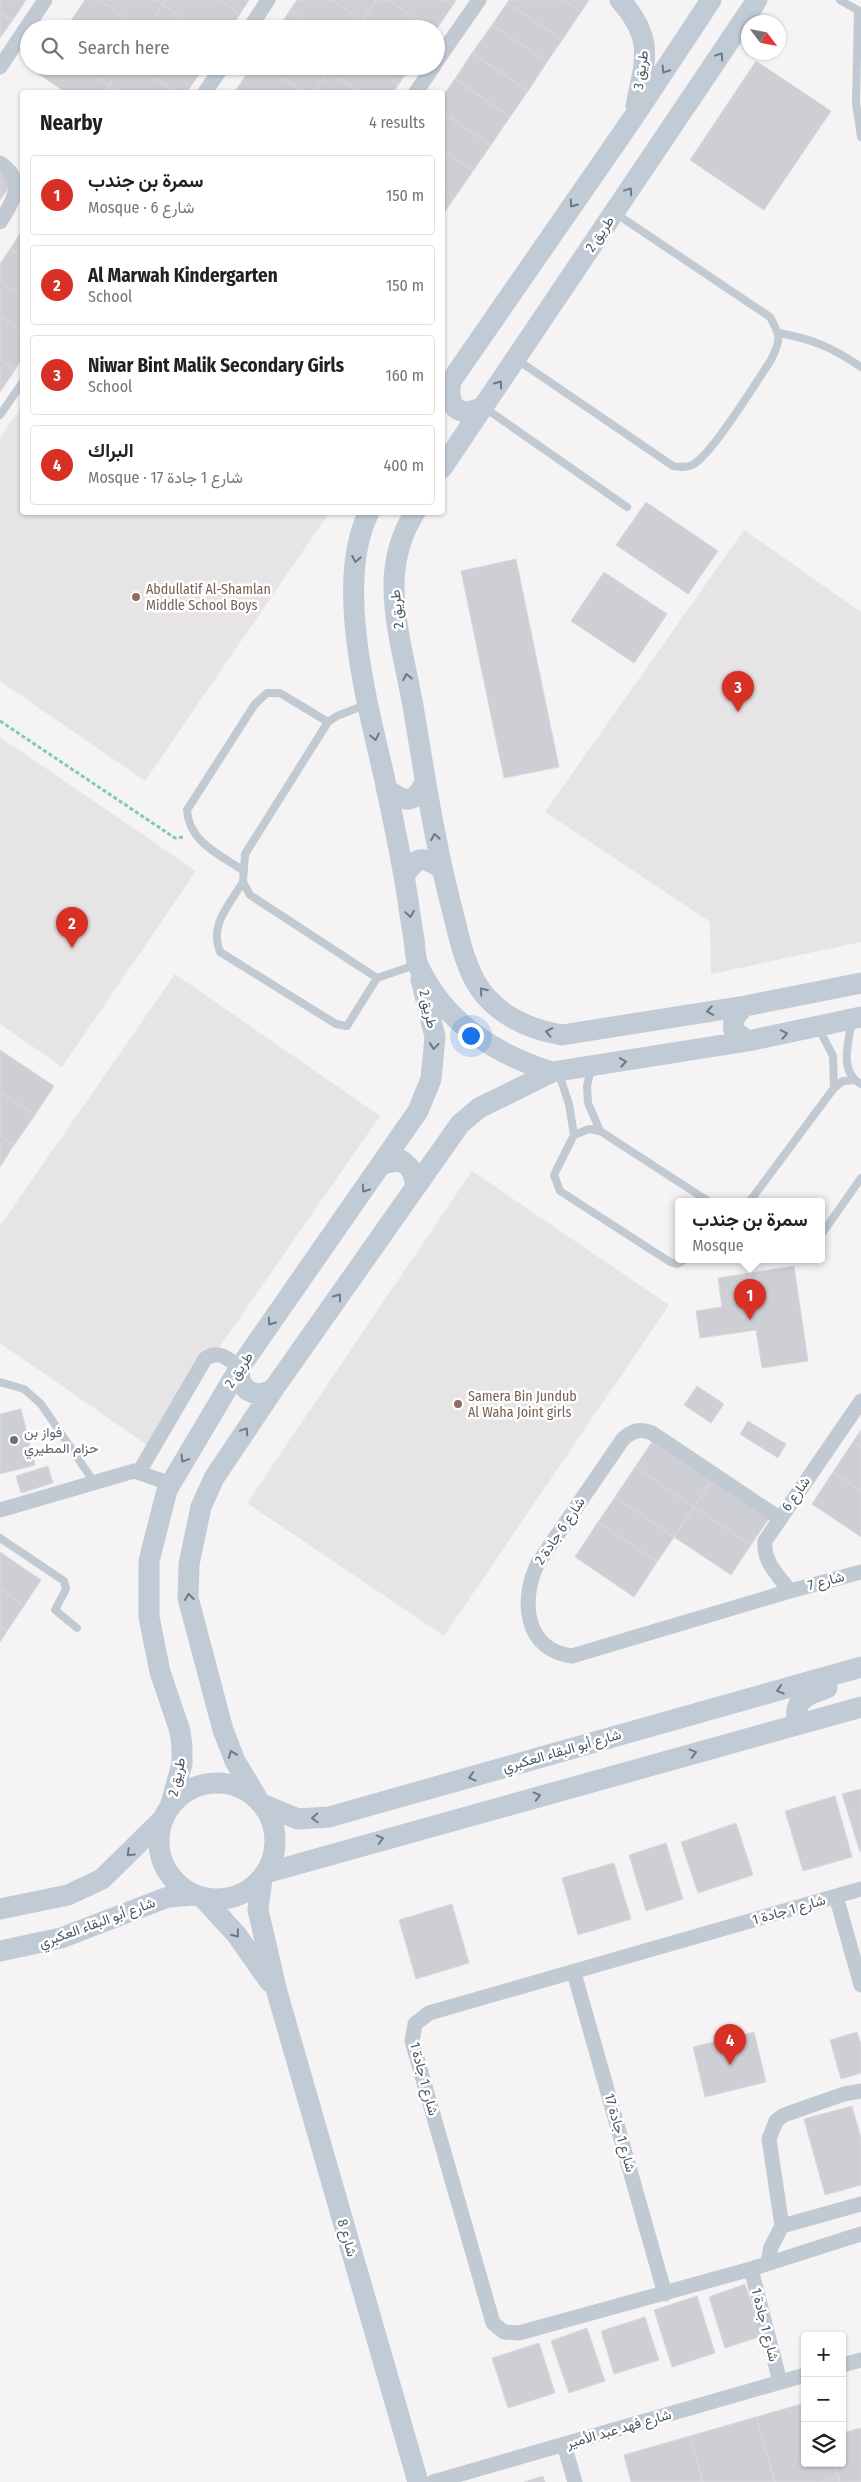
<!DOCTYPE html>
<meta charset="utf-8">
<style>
:root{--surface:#fff;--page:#f6f6f6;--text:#202124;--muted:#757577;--line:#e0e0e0;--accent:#d93025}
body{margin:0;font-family:"Fira Sans Condensed",Vazirmatn,sans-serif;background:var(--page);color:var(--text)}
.controls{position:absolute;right:15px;bottom:15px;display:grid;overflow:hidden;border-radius:5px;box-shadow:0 1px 4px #0004}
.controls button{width:45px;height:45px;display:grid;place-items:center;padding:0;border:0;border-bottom:1px solid var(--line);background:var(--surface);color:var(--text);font:25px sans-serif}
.compass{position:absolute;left:741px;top:15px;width:45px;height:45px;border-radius:50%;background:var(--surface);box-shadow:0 1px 4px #0004;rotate:122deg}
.you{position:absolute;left:470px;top:1035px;width:18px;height:18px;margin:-12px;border:4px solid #fff;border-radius:50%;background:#1a73e8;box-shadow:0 0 0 8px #1a73e833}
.badge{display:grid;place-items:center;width:32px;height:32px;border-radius:50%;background:var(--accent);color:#fff;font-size:16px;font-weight:700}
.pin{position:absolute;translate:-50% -41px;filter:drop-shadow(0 1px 2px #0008)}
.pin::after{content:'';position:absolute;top:26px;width:18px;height:15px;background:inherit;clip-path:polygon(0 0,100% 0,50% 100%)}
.popup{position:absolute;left:675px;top:1198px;width:150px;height:65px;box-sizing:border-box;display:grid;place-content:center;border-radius:5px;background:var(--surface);filter:drop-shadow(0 1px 4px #0005);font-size:16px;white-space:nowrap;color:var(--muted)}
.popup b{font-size:19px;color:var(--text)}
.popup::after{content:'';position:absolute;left:50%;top:100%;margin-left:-10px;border:10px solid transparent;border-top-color:var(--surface)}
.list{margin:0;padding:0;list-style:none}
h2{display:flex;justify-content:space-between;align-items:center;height:65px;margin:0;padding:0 20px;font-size:21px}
h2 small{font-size:16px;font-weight:400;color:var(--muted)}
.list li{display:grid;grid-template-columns:32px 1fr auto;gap:15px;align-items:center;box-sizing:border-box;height:80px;margin:0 10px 10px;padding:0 10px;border:1px solid var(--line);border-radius:5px}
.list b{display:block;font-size:19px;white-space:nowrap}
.list p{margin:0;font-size:16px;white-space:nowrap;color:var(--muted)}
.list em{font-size:16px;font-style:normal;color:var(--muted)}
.icon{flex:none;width:28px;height:28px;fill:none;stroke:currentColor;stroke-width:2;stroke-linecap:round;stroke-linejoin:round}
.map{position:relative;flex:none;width:861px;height:2482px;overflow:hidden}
.search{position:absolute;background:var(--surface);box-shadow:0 1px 4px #0004;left:20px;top:20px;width:425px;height:55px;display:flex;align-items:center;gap:12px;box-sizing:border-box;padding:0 18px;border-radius:28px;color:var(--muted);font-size:19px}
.panel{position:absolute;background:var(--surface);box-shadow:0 1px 4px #0004;left:20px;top:90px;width:425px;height:425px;border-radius:5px}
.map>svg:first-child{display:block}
.education{fill:#e6e4e5}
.building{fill:#cdcfd5;stroke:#d7d9de}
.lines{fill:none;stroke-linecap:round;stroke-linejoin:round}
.path{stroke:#7ad0a6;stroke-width:3;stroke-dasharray:4 2.5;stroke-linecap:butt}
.lane{stroke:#c1cad2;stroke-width:8}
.street{stroke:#c1cad2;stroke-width:15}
.secondary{stroke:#c1cbd6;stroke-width:21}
.oneway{stroke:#6e7984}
.education-dot{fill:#8d6e63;stroke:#fff;stroke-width:2}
.worship-dot{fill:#6b7280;stroke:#fff;stroke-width:2}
.labels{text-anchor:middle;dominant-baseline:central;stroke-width:5;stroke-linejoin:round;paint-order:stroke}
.street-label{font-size:14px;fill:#4a5661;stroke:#fff}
.education-label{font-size:14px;fill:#785e54;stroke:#fff;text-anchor:start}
.worship-label{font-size:14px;fill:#5b616d;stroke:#fff;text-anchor:start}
</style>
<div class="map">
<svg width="861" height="2482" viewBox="0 0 861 2482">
<rect width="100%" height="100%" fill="#f5f3f3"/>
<!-- education -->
<path class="education" d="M22 406V512L329 513 145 781 0 681V438Z
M744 530 861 612V942L711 974 710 922 545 812Z
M0 737 196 871 62 1067 0 1024Z
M175 974 380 1116 150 1447 0 1343V1226Z
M472 1171 669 1305 444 1636 247 1503Z"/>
<!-- building -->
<path class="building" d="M0 0H26L12 21 0 13Z
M85 0H99L141 29H81L70 22Z
M99 0H156L163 5 147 29H141Z
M156 0H166L163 5Z
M166 0H219L240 14 230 29H198L163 5Z
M219 0H249L240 14Z
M297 0H332L362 21 357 29H318L290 10Z
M332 0H376L362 21Z
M376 0H388L431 29H374L362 21Z
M388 0H444L453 5 436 30 431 29Z
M444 0H456L453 5Z
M509 0H563L581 12 562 40 507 3Z
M563 0H589L581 12Z
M507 3 562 40 547 62 492 25Z
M163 5 198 29H147Z
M290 10 318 29H278Z
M0 13 12 21 0 38Z
M362 21 374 29H357Z
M70 22 81 29H65Z
M492 25 547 62 528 91 472 53Z
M472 53 528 91 510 117 455 79Z
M756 61 831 111 764 210 690 160Z
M40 66H80L109 86 104 92H65L36 72Z
M80 66H122L109 86Z
M122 66H136L175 92H119L109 86Z
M136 66H196L202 70 187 92H175Z
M252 66H265L303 92H240L236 90Z
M265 66H321L328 71 314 92H303Z
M321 66H331L328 71Z
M331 66H373L399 84 393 92H359L328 71Z
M373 66H411L399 84Z
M328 71 359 92H314Z
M455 79 510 117 491 145 442 112V97Z
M109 86 119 92H104Z
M442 112 491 145 473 171 442 150Z
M442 150 473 171 455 197 442 189Z
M0 171 14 180 0 200Z
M442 189 455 197 442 216Z
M22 230V257L10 249Z
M10 249 22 257V296L0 281V264Z
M0 281 22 296V332L0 316Z
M0 316 22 332V358L15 370 0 360Z
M0 360 15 370 0 392Z
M646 502 718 551 688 594 616 545Z
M516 559 559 767 504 778 461 571Z
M604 572 667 614 634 663 571 621Z
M0 1050 54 1086 35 1115 0 1092Z
M0 1092 35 1115 14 1145 0 1136Z
M0 1136 14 1145 0 1167Z
M794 1266 808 1361 762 1368 756 1330 700 1338 696 1311 722 1307 718 1278Z
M697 1386 724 1404 711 1423 684 1405Z
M21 1409 35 1465 0 1474V1414Z
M748 1421 786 1444 778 1458 740 1434Z
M861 1430V1447L853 1442Z
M654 1439 713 1479 694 1507 635 1467Z
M853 1442 861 1447V1491L833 1472Z
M48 1466 53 1483 21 1493 16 1476Z
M635 1467 694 1507 674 1537 615 1497Z
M833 1472 861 1491V1537L812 1504Z
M713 1479 770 1517 751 1545 694 1507Z
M615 1497 674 1537 657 1562 598 1522Z
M694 1507 751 1545 731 1575 674 1537Z
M598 1522 657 1562 634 1597 575 1557Z
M0 1552 41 1580 24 1606 0 1589Z
M0 1589 24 1606 7 1631 0 1627Z
M0 1627 7 1631 0 1642Z
M861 1789V1851L860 1852 842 1794Z
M835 1796 852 1857 803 1871 785 1811Z
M736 1823 753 1875 698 1893 681 1842Z
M666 1843 683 1899 646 1911 629 1855Z
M614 1863 631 1919 578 1935 562 1878Z
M452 1904 469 1963 416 1979 399 1920Z
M754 2032 766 2082 705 2097 693 2047Z
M857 2032 861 2044V2073L841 2079 830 2040Z
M852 2106 861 2138V2185L825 2195 804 2119Z
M745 2284 762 2336 725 2348 709 2297Z
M697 2296 715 2353 672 2367 654 2310Z
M645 2317 659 2360 614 2374 601 2331Z
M587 2328 605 2381 569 2393 551 2341Z
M539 2343 555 2393 508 2408 492 2358Z
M805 2403V2463H834L838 2477 820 2482H775L756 2417Z
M756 2417 775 2482H703L690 2436Z
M861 2428V2482H840L834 2463H842V2433Z
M690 2436 703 2482H631L624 2455Z
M543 2476 545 2482H524Z
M838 2477 840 2482H820Z"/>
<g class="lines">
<!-- path -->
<path class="path" d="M0 721 175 838 185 837"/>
<!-- lane -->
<path class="lane" d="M840 0 861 12
M858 10 856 103 861 137
M779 333C813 339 833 348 861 367
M516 359 673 466C680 467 686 468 692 465 711 456 757 381 771 360 781 340 781 336 770 317L615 213
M485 408 627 507
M0 415 22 383
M365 705 337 716 328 722 245 854 243 882 250 895 377 978 415 965
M242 870C219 854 189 842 187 810L255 704 267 693H280L328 722
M243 882C229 905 209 925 220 952L336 1024 347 1026 377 978
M852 1020C849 1041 838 1072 861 1084
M591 1069 587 1086 588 1103 600 1131 708 1201
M559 1074 569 1104 574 1135 554 1175 560 1191 670 1262 677 1264 686 1259
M834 1088 843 1081 854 1080
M574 1135 589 1129 600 1131
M750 1201 834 1088 833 1056 818 1027
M821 1235 861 1178
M0 1382 24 1389 41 1404 94 1482
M0 1538 64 1581 66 1589 55 1610 77 1628"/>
<!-- street -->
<path class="street" d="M249 29 268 0
M436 62 479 0
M0 67 45 0
M205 92 223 66
M416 92 434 66
M0 163C26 180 14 201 0 222
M139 1472 205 1359C218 1349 228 1359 240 1367
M0 1510 134 1471 169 1483
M779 1518 652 1433C639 1428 632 1431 623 1439L538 1563C520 1599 524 1650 572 1656L790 1591 861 1572
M790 1591C778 1575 763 1562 765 1541L861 1401
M861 1889 429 2013 415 2024 412 2041 493 2323 504 2332 519 2333 751 2269 861 2234
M836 1896 861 1985
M574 1973 665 2294
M782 2226 769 2139 776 2121 784 2115 844 2094 861 2091
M768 2262 771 2247 782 2226 861 2204
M751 2269 780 2382
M842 2365 861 2360
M564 2445 575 2482
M433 2482 805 2375"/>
<!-- secondary -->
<path class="secondary" d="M620 0C655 39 645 60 636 106
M451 381C446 407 459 419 483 407
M442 394 633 118 711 0
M442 468 757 0
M369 512C334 582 367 702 384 776 391 809 398 842 404 876 408 897 410 918 414 939 415 947 415 958 418 965 444 1023 495 1054 552 1072L748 1041 861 1017
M415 512C402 533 395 556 394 581 393 624 407 669 414 712 425 778 435 844 452 909 458 933 463 958 475 981 493 1013 527 1029 562 1035L745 1006 861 983
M386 788C404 803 414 805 425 782
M404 876C417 857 421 855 441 868
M745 1006C736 1014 732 1018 734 1031L748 1041
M383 1164 401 1160C411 1168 415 1173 415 1186
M240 1367C236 1390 257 1402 275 1387
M804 1723 797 1717C794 1698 812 1693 827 1688
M159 1841a58 58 0 1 1 116 0a58 58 0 1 1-116 0Z
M256 1796 235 1761 223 1730 188 1598 189 1564 201 1507 214 1478 275 1387 460 1124 479 1108 552 1072
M264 1805 298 1819 329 1817 861 1667
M170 1807 182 1764V1747L180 1731 160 1672 149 1617V1561L167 1490 240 1367 418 1111 431 1079 435 1037 421 979
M266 1873 861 1707
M262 1879 258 1910 277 1992 418 2482
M203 1898 236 1934 270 1982
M0 1909 68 1895 102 1879 164 1818
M0 1951 61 1938 168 1897 193 1895"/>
</g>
<!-- one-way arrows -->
<defs><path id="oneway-chevron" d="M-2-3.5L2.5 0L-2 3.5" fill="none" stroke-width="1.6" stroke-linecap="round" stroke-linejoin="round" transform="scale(1.25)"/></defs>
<g class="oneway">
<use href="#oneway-chevron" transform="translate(720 56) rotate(-56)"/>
<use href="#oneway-chevron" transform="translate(665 70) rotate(123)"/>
<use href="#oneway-chevron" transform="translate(629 191) rotate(-56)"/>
<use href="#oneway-chevron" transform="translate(573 204) rotate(125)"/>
<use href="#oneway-chevron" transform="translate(499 384) rotate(-55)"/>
<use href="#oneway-chevron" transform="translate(356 559) rotate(100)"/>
<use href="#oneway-chevron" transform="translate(407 677) rotate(-101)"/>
<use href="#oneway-chevron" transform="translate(375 737) rotate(77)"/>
<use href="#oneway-chevron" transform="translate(435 837) rotate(-100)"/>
<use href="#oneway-chevron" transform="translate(410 914) rotate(81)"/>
<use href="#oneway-chevron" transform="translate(483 991) rotate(-129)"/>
<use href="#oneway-chevron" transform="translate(710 1011) rotate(171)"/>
<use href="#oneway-chevron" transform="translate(549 1032) rotate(-168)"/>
<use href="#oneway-chevron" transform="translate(784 1034) rotate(-11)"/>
<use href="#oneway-chevron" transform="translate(434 1046) rotate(95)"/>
<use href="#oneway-chevron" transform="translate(623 1062) rotate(-9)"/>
<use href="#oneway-chevron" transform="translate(365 1189) rotate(125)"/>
<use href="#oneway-chevron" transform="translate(338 1297) rotate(-55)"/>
<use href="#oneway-chevron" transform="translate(271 1322) rotate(125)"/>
<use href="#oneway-chevron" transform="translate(245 1431) rotate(-56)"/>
<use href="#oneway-chevron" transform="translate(184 1459) rotate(121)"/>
<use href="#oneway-chevron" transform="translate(189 1597) rotate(-96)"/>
<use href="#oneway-chevron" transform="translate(780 1690) rotate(164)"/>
<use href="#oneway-chevron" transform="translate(693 1753) rotate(-15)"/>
<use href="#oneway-chevron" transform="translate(232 1754) rotate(-112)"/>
<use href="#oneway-chevron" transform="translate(472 1777) rotate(164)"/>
<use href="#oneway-chevron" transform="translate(537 1796) rotate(-15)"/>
<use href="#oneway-chevron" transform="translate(315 1818) rotate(177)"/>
<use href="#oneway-chevron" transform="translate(380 1839) rotate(-15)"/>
<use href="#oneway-chevron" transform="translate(130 1853) rotate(136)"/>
<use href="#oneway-chevron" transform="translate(236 1934) rotate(52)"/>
</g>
<!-- markers -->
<g class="education-dot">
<circle cx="136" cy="597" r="5"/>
<circle cx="458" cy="1404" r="5"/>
</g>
<circle class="worship-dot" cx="14" cy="1440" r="5"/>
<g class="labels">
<!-- street labels -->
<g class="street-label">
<text transform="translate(641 70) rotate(-82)">طريق 3</text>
<text transform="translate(600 234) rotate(-56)">طريق 2</text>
<text transform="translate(397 609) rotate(-96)">طريق 2</text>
<text transform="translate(428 1009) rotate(77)">طريق 2</text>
<text transform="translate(239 1370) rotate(-57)">طريق 2</text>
<text transform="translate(796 1494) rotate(-55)">شارع 6</text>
<text transform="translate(560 1531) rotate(-56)">شارع 6 جادة 2</text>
<text transform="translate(826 1581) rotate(-15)">شارع 7</text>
<text transform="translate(562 1751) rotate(-16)">شارع أبو البقاء العكبري</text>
<text transform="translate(177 1777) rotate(-78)">طريق 2</text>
<text transform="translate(789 1910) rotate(-16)">شارع 1 جادة 1</text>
<text transform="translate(97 1923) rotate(-20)">شارع أبو البقاء العكبري</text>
<text transform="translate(424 2079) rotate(75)">شارع 1 جادة 1</text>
<text transform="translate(620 2133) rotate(74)">شارع 1 جادة 17</text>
<text transform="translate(347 2238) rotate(74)">شارع 8</text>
<text transform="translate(765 2325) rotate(76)">شارع 1 جادة 1</text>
<text transform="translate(619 2429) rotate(-16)">شارع فهد عبد الأمير</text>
</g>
<!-- education labels -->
<g class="education-label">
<text x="146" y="589">Abdullatif Al-Shamlan<tspan x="146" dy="16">Middle School Boys</tspan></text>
<text x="468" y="1396">Samera Bin Jundub<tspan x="468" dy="16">Al Waha Joint girls</tspan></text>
</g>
<!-- worship labels -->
<g class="worship-label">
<text x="24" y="1432">فواز بن<tspan x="24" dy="16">حزام المطيري</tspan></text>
</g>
</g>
</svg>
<div class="controls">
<button>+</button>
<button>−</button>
<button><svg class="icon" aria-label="layers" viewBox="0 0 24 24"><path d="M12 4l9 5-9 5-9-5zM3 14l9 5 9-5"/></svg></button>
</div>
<svg class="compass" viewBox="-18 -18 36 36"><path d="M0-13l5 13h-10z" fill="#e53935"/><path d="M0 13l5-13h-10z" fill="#757577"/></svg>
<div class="you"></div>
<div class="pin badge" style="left:750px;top:1320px">1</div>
<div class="popup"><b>سمرة بن جندب</b>Mosque</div>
<div class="pin badge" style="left:72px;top:948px">2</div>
<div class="pin badge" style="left:738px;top:712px">3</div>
<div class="pin badge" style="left:730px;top:2065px">4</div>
<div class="search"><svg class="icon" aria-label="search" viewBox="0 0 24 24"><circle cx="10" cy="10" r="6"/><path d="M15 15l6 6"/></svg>Search here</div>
<section class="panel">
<h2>Nearby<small>4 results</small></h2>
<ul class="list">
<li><span class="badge">1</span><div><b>سمرة بن جندب</b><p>Mosque · شارع 6</p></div><em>150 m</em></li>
<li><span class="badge">2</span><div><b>Al Marwah Kindergarten</b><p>School</p></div><em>150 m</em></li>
<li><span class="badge">3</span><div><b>Niwar Bint Malik Secondary Girls</b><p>School</p></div><em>160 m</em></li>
<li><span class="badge">4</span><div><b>البراك</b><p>Mosque · شارع 1 جادة 17</p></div><em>400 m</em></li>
</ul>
</section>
</div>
